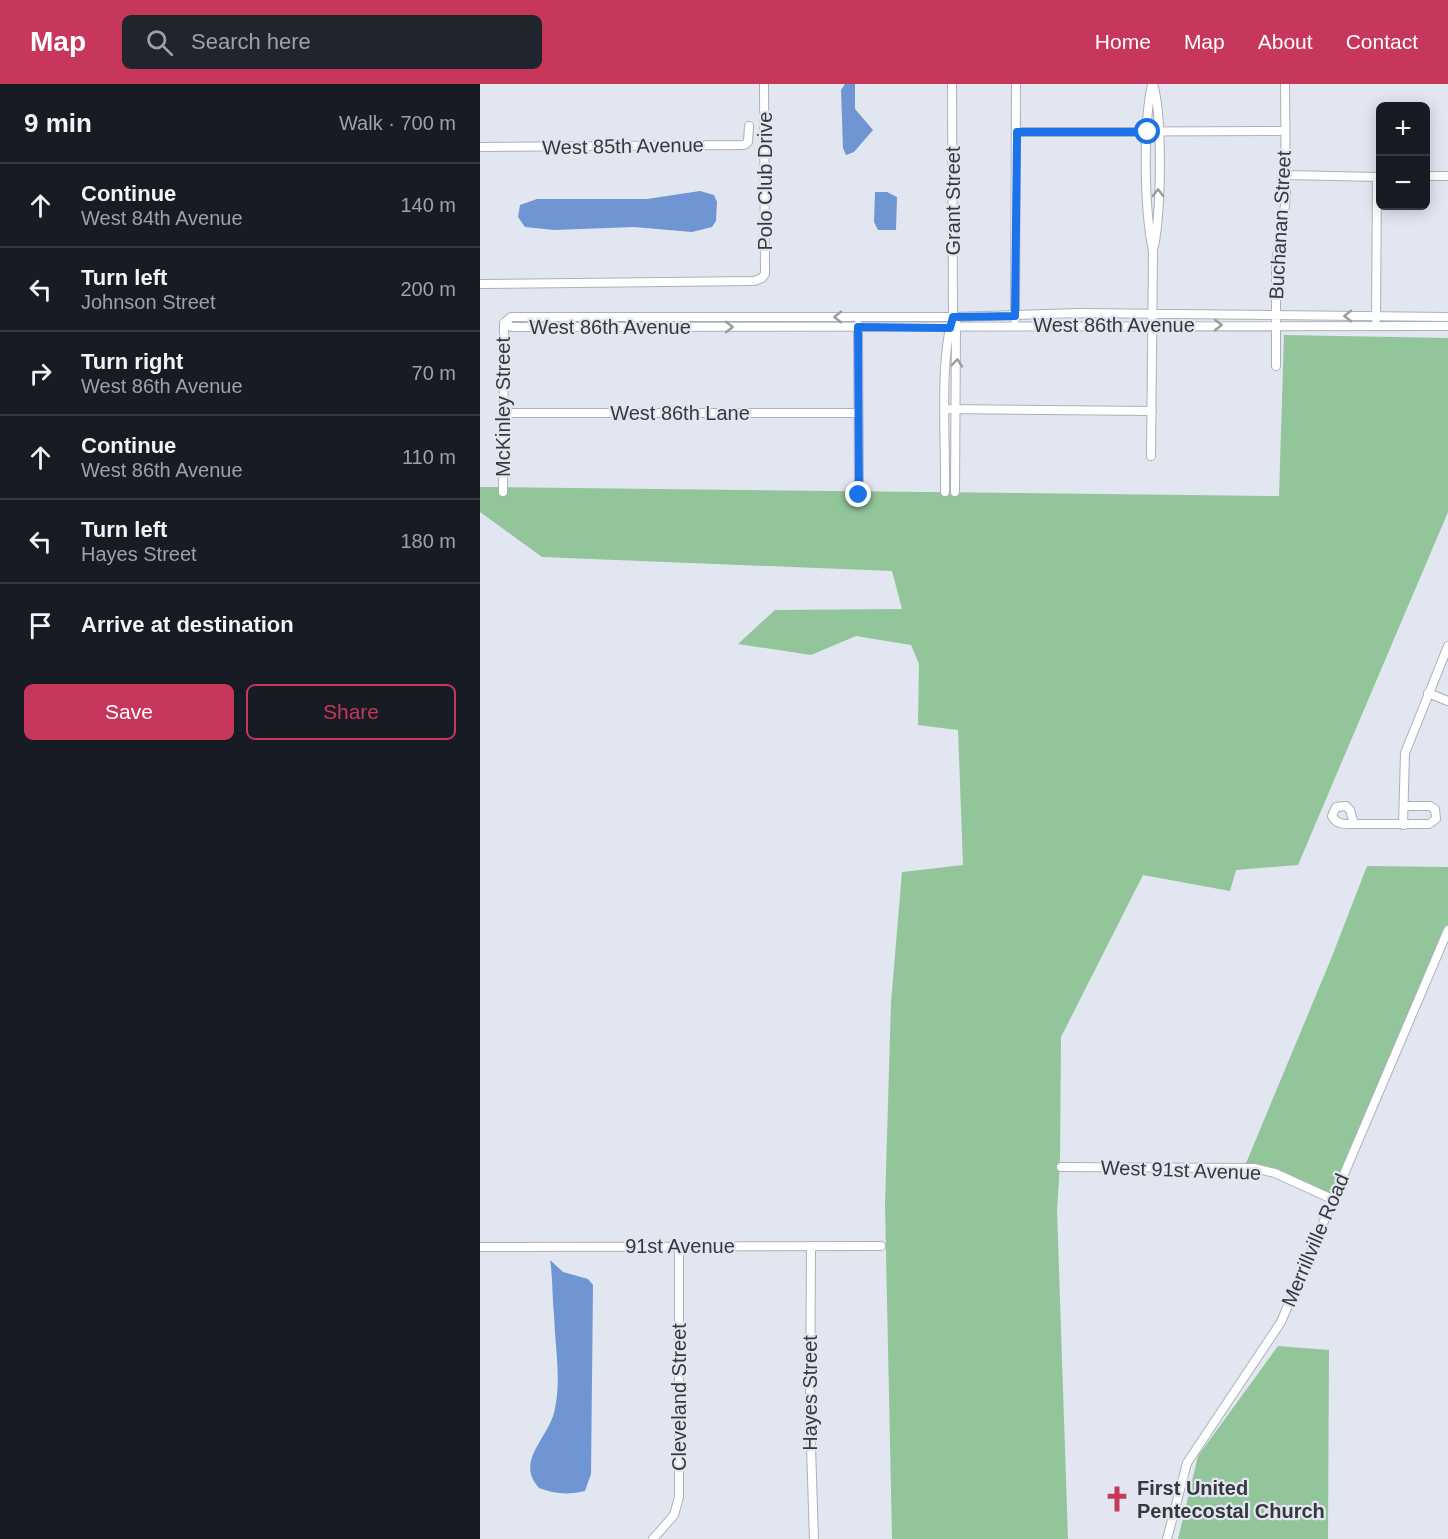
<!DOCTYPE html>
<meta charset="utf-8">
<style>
:root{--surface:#171b24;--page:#20242c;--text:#f1f3f6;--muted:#9ea1a6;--line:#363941;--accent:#c7375c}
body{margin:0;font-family:Arial,sans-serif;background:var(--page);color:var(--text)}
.controls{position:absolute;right:18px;top:18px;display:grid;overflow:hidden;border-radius:9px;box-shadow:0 3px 15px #0003}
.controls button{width:54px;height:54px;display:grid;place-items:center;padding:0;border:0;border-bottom:2px solid var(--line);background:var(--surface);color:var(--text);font:30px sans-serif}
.stop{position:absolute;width:18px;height:18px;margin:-14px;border:4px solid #1a73e8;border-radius:50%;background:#fff}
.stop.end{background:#1a73e8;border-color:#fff;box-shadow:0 2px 6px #0008}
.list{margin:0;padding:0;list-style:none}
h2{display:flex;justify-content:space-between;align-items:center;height:78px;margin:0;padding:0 24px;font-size:26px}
h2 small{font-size:20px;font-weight:400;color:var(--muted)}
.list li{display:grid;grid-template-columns:39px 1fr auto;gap:18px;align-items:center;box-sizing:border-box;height:84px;padding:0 24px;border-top:2px solid var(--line)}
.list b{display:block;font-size:22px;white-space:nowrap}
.list p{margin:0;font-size:20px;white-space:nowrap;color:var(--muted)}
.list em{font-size:20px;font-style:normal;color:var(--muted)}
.actions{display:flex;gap:12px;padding:18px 24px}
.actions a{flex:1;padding:14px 0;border:2px solid var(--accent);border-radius:9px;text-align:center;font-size:21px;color:var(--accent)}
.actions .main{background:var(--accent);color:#fff}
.icon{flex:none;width:33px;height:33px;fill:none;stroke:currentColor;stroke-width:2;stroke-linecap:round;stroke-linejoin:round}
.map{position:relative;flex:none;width:968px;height:1455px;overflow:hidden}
header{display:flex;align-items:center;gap:36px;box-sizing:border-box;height:84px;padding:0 30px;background:var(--accent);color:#fff}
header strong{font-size:28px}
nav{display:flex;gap:33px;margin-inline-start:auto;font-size:21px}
.search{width:420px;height:54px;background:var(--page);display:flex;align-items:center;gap:15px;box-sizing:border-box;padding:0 21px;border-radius:9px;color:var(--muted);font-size:22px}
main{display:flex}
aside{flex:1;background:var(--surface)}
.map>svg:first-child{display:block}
.green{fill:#92c59a}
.water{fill:#6f95d2}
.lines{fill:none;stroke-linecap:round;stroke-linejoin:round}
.minor-casing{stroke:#acb0bb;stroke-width:10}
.minor{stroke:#fff;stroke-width:8}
.oneway{stroke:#9a9c9e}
.route{stroke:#1a73e8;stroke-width:8}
.labels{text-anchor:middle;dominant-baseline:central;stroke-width:4.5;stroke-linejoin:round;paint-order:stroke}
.street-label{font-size:20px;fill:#36383c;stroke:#e2e6f1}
.poi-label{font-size:20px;font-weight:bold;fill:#36383c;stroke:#e2e6f1;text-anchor:start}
</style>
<header>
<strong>Map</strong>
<div class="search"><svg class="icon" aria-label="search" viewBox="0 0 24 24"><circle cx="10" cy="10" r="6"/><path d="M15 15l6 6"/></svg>Search here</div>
<nav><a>Home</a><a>Map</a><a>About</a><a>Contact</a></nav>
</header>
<main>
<aside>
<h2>9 min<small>Walk · 700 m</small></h2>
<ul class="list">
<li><svg class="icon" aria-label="ahead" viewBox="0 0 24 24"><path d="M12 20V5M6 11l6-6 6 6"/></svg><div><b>Continue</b><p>West 84th Avenue</p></div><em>140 m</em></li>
<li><svg class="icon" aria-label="left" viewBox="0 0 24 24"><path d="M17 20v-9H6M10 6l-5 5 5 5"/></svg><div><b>Turn left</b><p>Johnson Street</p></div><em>200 m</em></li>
<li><svg class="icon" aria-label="right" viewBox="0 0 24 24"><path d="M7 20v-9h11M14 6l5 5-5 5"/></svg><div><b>Turn right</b><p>West 86th Avenue</p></div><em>70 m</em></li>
<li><svg class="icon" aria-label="ahead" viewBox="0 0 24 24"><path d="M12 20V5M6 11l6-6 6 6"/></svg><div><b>Continue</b><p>West 86th Avenue</p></div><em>110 m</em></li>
<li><svg class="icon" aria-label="left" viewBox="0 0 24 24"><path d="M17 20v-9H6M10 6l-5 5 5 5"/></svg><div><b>Turn left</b><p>Hayes Street</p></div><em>180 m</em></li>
<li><svg class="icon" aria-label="arrive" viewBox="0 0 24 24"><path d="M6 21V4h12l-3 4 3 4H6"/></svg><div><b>Arrive at destination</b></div></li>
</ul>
<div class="actions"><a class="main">Save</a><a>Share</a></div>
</aside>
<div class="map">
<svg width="968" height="1455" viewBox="0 0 968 1455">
<rect width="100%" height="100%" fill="#e2e6f1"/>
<!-- green -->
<path class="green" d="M804 251 968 254V428L818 781 756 786 750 807 663 791 581 953 580 1078 577 1126 588 1455H412L405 1120 411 919 422 788 483 781 478 646 438 641 439 580 431 561 376 552 331 571 258 560 295 526 422 525 412 487 62 473 0 428V403L799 412Z
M887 782 968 783V845L852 1115 795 1089 764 1084 851 875Z
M798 1262 849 1266 848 1455H698L718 1372Z"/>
<!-- water -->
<path class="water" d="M365 0H375V25L393 46 374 68 366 71 363 64 361 6Z
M220 107 234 111 237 118 236 137 232 143 212 148 154 143 74 146 45 143 38 133 40 121 57 115H167Z
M395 108H407L417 113 416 146H398L394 138Z
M70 1176 83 1188 108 1195 113 1201 111 1390 105 1407C90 1411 73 1410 59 1404 35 1378 67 1355 74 1329 82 1297 75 1264 74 1231 72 1213 73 1194 70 1176Z"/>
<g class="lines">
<!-- minor casing -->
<g class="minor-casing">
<path id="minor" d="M673 0C683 33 681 128 674 162
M537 48 805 47
M0 63 264 61 268 58 269 42
M805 91 900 93
M946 92H968
M0 200 274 197 282 194 285 190 284 0
M535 235 536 0
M896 235 897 93
M24 239 31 233H473L599 229 968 233
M24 239 32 243 968 242
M378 241 379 411
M796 282V180L806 114 805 0
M466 325 672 327
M23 329H378
M671 372 673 167C664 124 663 42 672 0
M23 408 24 239
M465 408C466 360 459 276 473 233L472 0
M475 408 476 240
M948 609 968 617
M874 740C864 740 857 741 852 732L856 723 866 722 870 726 874 740H949L956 735 955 725 950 722H924
M923 741 925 669 968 562
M581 1083 774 1084 795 1089 852 1115
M331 1162 330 1332 334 1455
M0 1163 401 1162
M173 1455 194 1431 199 1413V1162
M687 1455 707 1379 801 1238 968 846"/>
</g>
<!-- minor -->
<use href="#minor" class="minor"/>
</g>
<!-- one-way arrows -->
<defs><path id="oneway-chevron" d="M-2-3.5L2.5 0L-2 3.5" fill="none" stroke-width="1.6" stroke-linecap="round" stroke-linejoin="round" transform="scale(1.5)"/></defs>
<g class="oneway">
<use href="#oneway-chevron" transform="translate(678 109) rotate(-90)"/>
<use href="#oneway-chevron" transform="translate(868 232) rotate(-180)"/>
<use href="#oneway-chevron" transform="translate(358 233) rotate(180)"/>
<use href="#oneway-chevron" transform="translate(738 241)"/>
<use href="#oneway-chevron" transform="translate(249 243)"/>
<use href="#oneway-chevron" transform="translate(477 279) rotate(-85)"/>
</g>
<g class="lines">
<!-- route -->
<path class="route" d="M379 411 378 243 470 244 473 233 535 232 537 48H668"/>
</g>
<!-- icons -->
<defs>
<g id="church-bare" transform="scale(2.07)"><path d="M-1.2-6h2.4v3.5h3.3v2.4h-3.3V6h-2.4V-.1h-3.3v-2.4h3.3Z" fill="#c7375c" stroke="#e2e6f1" stroke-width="2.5" paint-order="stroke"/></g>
</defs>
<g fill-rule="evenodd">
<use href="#church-bare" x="637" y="1415"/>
</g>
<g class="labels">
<!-- street labels -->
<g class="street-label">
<text transform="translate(143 62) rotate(-1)">West 85th Avenue</text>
<text transform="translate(285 97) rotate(-90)">Polo Club Drive</text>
<text transform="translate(473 117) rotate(-90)">Grant Street</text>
<text transform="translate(800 141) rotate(-87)">Buchanan Street</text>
<text x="634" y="241">West 86th Avenue</text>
<text x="130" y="243">West 86th Avenue</text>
<text transform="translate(23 323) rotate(-90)">McKinley Street</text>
<text x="200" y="329">West 86th Lane</text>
<text transform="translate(701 1086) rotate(2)">West 91st Avenue</text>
<text transform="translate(835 1156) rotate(-67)">Merrillville Road</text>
<text x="200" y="1162">91st Avenue</text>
<text transform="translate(330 1309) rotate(-90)">Hayes Street</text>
<text transform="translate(199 1313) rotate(-90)">Cleveland Street</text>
</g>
<!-- poi labels -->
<g class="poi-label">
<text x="657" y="1404">First United<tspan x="657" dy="23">Pentecostal Church</tspan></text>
</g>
</g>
</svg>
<div class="controls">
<button>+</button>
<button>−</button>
</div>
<div class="stop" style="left:668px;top:48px"></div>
<div class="stop end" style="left:379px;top:411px"></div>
</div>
</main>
